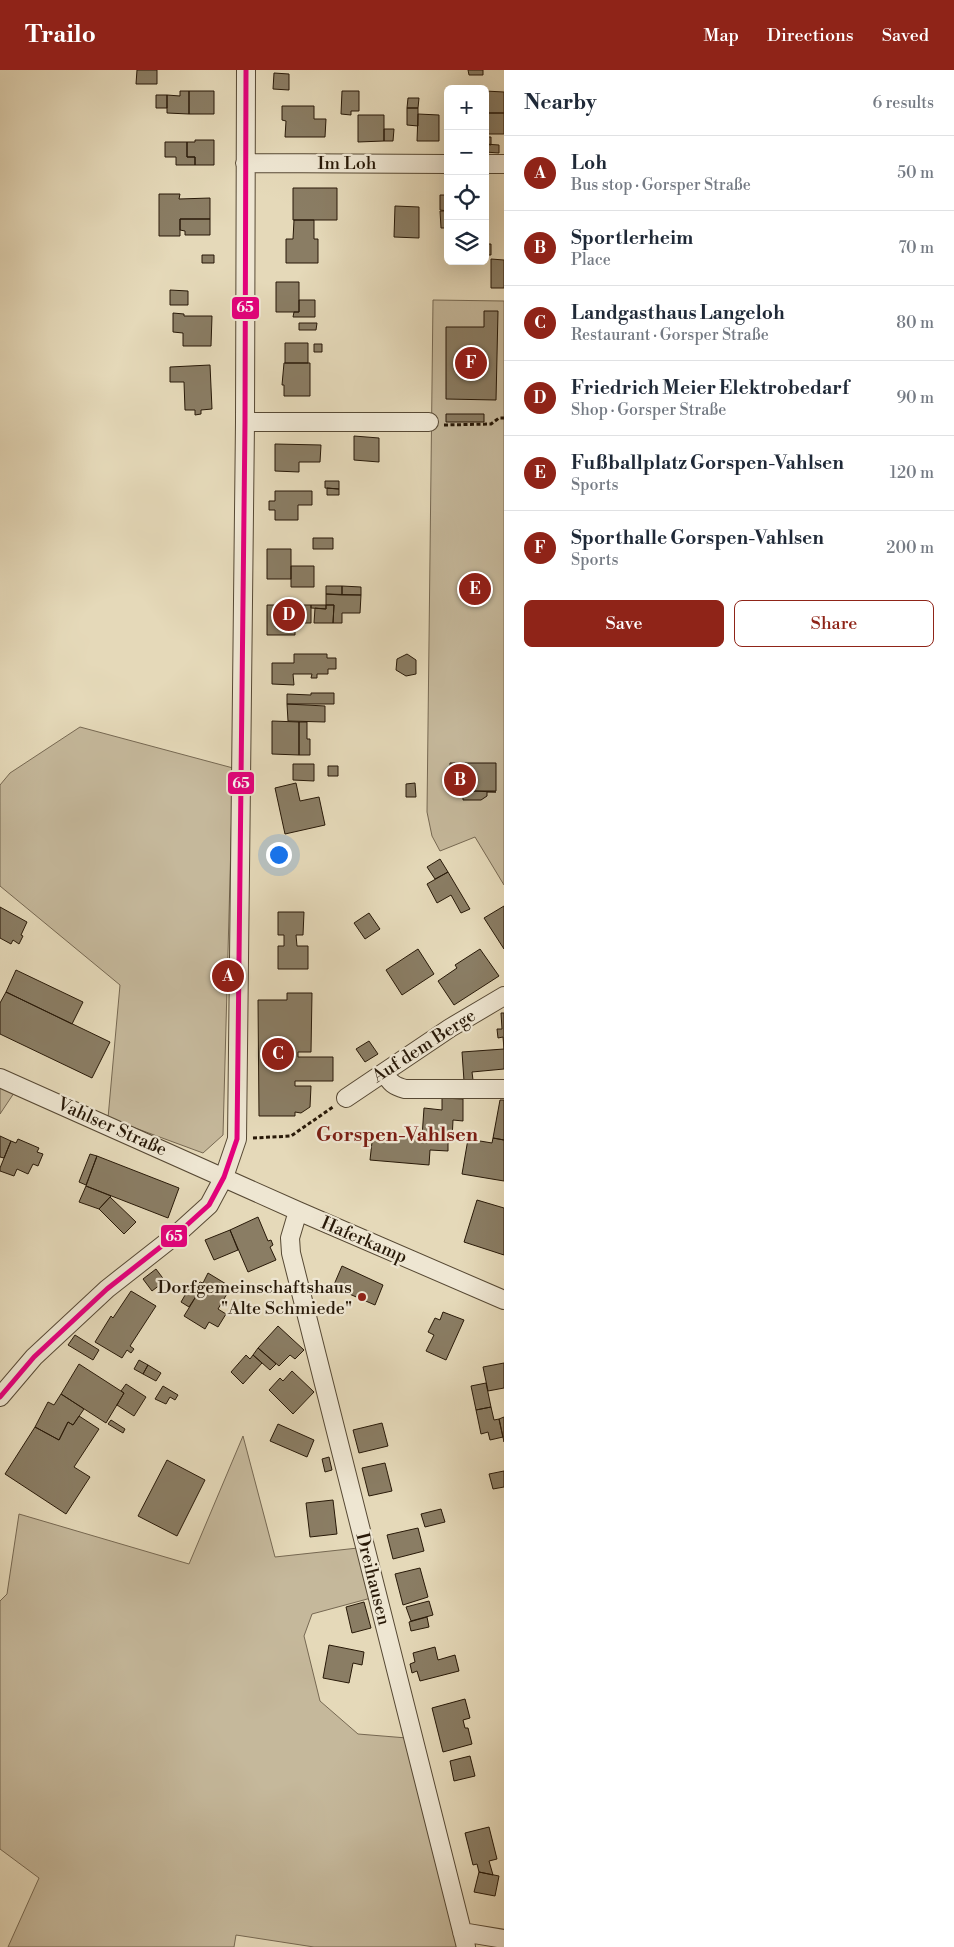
<!DOCTYPE html>
<meta charset="utf-8">
<style>
:root{--surface:#fff;--page:#f6f6f7;--text:#1f2937;--muted:#747a83;--line:#e0e1e3;--accent:#8f2418}
body{margin:0;font-family:"Libre Bodoni",serif;background:var(--page);color:var(--text)}
.controls{position:absolute;right:15px;top:15px;display:grid;overflow:hidden;border-radius:8px;box-shadow:0 5px 20px #0002}
.controls button{width:45px;height:45px;display:grid;place-items:center;padding:0;border:0;border-bottom:1px solid var(--line);background:var(--surface);color:var(--text);font:25px sans-serif}
.you{position:absolute;left:278px;top:784px;width:18px;height:18px;margin:-12px;border:4px solid #fff;border-radius:50%;background:#1a73e8;box-shadow:0 0 0 8px #1a73e833}
.badge{display:grid;place-items:center;width:32px;height:32px;border-radius:50%;background:var(--accent);color:#fff;font-size:16px;font-weight:700}
.pin{position:absolute;translate:-50% -50%;border:2px solid #fff;box-shadow:0 1px 5px #0006}
.list{margin:0;padding:0;list-style:none}
h2{display:flex;justify-content:space-between;align-items:center;height:65px;margin:0;padding:0 20px;font-size:21px}
h2 small{font-size:16px;font-weight:400;color:var(--muted)}
.list li{display:grid;grid-template-columns:32px 1fr auto;gap:15px;align-items:center;box-sizing:border-box;height:75px;padding:0 20px;border-top:1px solid var(--line)}
.list b{display:block;font-size:19px;white-space:nowrap}
.list p{margin:0;font-size:16px;white-space:nowrap;color:var(--muted)}
.list em{font-size:16px;font-style:normal;color:var(--muted)}
.actions{display:flex;gap:10px;padding:15px 20px}
.actions a{flex:1;padding:11px 0;border:1px solid var(--accent);border-radius:8px;text-align:center;font-size:18px;color:var(--accent)}
.actions .main{background:var(--accent);color:#fff}
.icon{flex:none;width:28px;height:28px;fill:none;stroke:currentColor;stroke-width:2;stroke-linecap:round;stroke-linejoin:round}
.map{position:relative;flex:none;width:504px;height:1877px;overflow:hidden}
header{display:flex;align-items:center;gap:30px;box-sizing:border-box;height:70px;padding:0 25px;background:var(--accent);color:#fff}
header strong{font-size:24px}
nav{display:flex;gap:28px;margin-inline-start:auto;font-size:18px}
main{display:flex}
aside{flex:1;background:var(--surface)}
.map>svg:first-child{display:block}
.green{fill:#c5b89b;stroke:#766852}
.building{fill:#8a7d64;stroke:#281908}
.lines{fill:none;stroke-linecap:round;stroke-linejoin:round}
.minor-casing{stroke:#574934;stroke-width:20}
.path{stroke:#281908;stroke-width:3;stroke-dasharray:4 2.5;stroke-linecap:butt}
.minor{stroke:#eee6d2;stroke-width:18}
.bus-1-casing{stroke:#eee6d2;stroke-width:9}
.bus-1{stroke:#e5007d;stroke-width:5}
.poi-dot{fill:#8f2418;stroke:#eee6d2;stroke-width:2}
.labels{text-anchor:middle;dominant-baseline:central;stroke-width:4.5;stroke-linejoin:round;paint-order:stroke}
.street-label{font-size:18px;fill:#281908;stroke:#eee6d2}
.poi-label{font-size:18px;fill:#281908;stroke:#eee6d2;text-anchor:end}
.quarter-label{font-size:20px;font-weight:bold;fill:#7a1f14;stroke:#eee6d2}
.line-badge{stroke:#eee6d2;stroke-width:2}
.badge-label{font-size:14px;text-anchor:middle;font-weight:bold;fill:#fff}
</style>
<header>
<strong>Trailo</strong>
<nav><a>Map</a><a>Directions</a><a>Saved</a></nav>
</header>
<main>
<div class="map">
<svg width="504" height="1877" viewBox="0 0 504 1877">
<rect width="100%" height="100%" fill="#e5d9b9"/>
<filter id="stains"><feTurbulence type="fractalNoise" baseFrequency=".004" numOctaves="4"/><feColorMatrix values="0 0 0 0 .2 0 0 0 0 .09 0 0 0 0 .02 0 0 0 .5 -.17"/></filter>
<radialGradient id="worn" r=".72"><stop offset=".6" stop-color="#630" stop-opacity="0"/><stop offset="1" stop-color="#630" stop-opacity=".3"/></radialGradient>
<!-- green -->
<path class="green" d="M433 230 504 231V815L475 767 440 781 432 766 427 742Z
M80 657 233 698 223 1065 203 1083 108 1048 120 915 0 816V715L10 703Z
M0 1017 14 1023 0 1044Z
M243 1366 275 1487 358 1478 371 1528 312 1544 304 1566 320 1631 358 1664 407 1668 460 1877H314L236 1865 234 1877H8L39 1808 0 1779V1531L7 1524 19 1444 189 1494Z"/>
<!-- building -->
<path class="building" d="M137 0H157V14H136Z
M468 0H483V5H469Z
M274 3 289 4V20L273 19Z
M180 21H189V44L167 43V25L180 26Z
M189 21H214V44H189Z
M342 21H359V41H351V45L341 44Z
M485 21 504 22V43H485Z
M156 25H167V38H156Z
M408 28H419L418 38H407Z
M282 36H314V49H326L325 67H285L286 51 282 50Z
M407 38H418V56L407 55Z
M485 43H504V64H485Z
M418 44 439 45V71H417Z
M358 45H384V71L358 72Z
M384 59H394L393 71H384Z
M485 67H491V75L485 74Z
M195 70H214V95H195V87H187V72H195Z
M165 72H187V87H195V95H176V87H165Z
M485 74 499 75V83L485 82Z
M293 118H337V150H293Z
M485 118H487V143H485Z
M159 124H180L179 129 210 128V149H180V166H159Z
M440 125H448V141L440 140Z
M395 136 419 137V168L394 167Z
M440 141H448V158H441Z
M180 149H210V165H185V161L180 160Z
M294 150H314V169H318V193H286V169H293Z
M485 174H491V185H485Z
M202 185H214V193H202Z
M491 189 504 190V218H491Z
M276 212H299V242H276Z
M170 220 188 221V235H170Z
M299 230H315V247H293L294 242H299Z
M484 241H498L496 330 446 329V257H484Z
M173 243 184 244V246H212L211 276H183V263L173 262Z
M299 253H317L316 260H299Z
M285 273H308V293H285Z
M314 274H322V282H314Z
M284 293H310V326H284V315H282Z
M210 295 212 339 201 340V344L195 345V340H185L184 312H170V297Z
M446 344H484V352H446Z
M354 366 379 368V392L354 390Z
M275 374 321 375 320 392H299V402L275 401Z
M325 411H339V419L325 418Z
M327 418 339 419V425H327Z
M275 421H312V435H298V450H275V440H269V431H275Z
M313 468H333V479H313Z
M267 479H291V509H267Z
M291 496H314V517H291Z
M326 516H342V525L326 524Z
M342 516 361 517V525H342Z
M326 524 361 525 360 543H342V553H333L334 535H326Z
M267 535H311V553H295V565H267Z
M311 535H326V539L311 538Z
M326 535H334L333 553H314L315 538 326 539Z
M294 584H327V588H336V599H328V604H317V608H311L312 604H293L294 615 272 614V593H294Z
M407 584 416 590V604L406 606 396 600 397 589Z
M311 623H334V634H287V624L311 625Z
M287 634 325 636V652L288 651Z
M272 651 299 652V685L272 684Z
M299 652H307V669H310V685H299Z
M450 693H496V721H473V700H450Z
M293 694H314V711L293 710Z
M328 696H338V706H328Z
M448 700H473V721L496 722H487V726L481 730H463V721H447Z
M296 713 300 731 319 727 325 755 285 764 275 718Z
M415 713 416 727H406V714Z
M440 789 448 802 435 809 427 797Z
M448 802 470 839 461 843 451 825 437 833 427 814Z
M504 836V879L484 848Z
M0 837 27 852 21 865 23 866 19 874 13 870 11 874 0 868Z
M278 842H304L303 865H296L297 876H308V899H278V876H284V865H278Z
M369 843 380 859 365 869 354 853Z
M418 879 434 904 402 925 386 900Z
M480 879 499 906 454 935 438 911 457 898 455 895Z
M16 900 83 932 72 954 6 922Z
M6 922 110 972 92 1008 0 964V933Z
M287 923H312L311 982H298V987H333V1011H295V1016H311L310 1037 301 1043 295 1042V1046H259L258 930H287Z
M501 943H504V999L472 1002 473 1010 464 1011 462 982 504 979 503 967 498 968 497 959H502Z
M369 971 378 984 365 992 356 979Z
M442 1028 463 1029V1051L453 1050 452 1070H448V1081L430 1080 429 1095 370 1090 373 1063 422 1067 424 1038 442 1040Z
M500 1030H504V1070L493 1068Z
M0 1066 11 1071 4 1088 0 1087Z
M493 1068 504 1070V1111L462 1104 468 1069 492 1073Z
M18 1069 39 1078 37 1082 43 1084 38 1096 33 1094 28 1104 17 1099 14 1106 0 1101V1098L11 1071 16 1073Z
M90 1084 97 1086 86 1115 79 1112Z
M97 1086 179 1118 168 1148 86 1116Z
M86 1116 111 1126 99 1139 79 1132Z
M110 1127 136 1152 124 1164 99 1139Z
M477 1130 504 1138V1185L464 1172Z
M258 1147 268 1171 271 1170 273 1175 270 1177 276 1190 248 1202 230 1160Z
M230 1160 238 1180 214 1190 205 1170Z
M342 1196 383 1215 375 1235 333 1217Z
M156 1199 165 1211 152 1221 143 1209Z
M208 1203 231 1217 218 1239 226 1244 218 1257 209 1252 205 1259 184 1246 200 1220 196 1218 200 1212 203 1213Z
M191 1215 200 1220 189 1237 181 1232Z
M131 1221 156 1236 130 1276 134 1279 131 1283 127 1280 122 1288 95 1272 111 1246 113 1248Z
M443 1242 464 1250 446 1290 426 1281 434 1265 428 1262 435 1248 440 1250Z
M278 1256 304 1280 295 1289 290 1285 279 1296 258 1278Z
M75 1265 99 1280 93 1290 68 1275Z
M258 1278 276 1294 270 1300 253 1285Z
M246 1285 250 1289 253 1285 262 1293 243 1314 231 1302Z
M139 1290 148 1295 143 1304 134 1299Z
M504 1293V1318L488 1321 483 1297Z
M79 1294 124 1323 106 1353 61 1324Z
M148 1295 161 1303 156 1311 143 1304Z
M292 1301 314 1322 293 1344 269 1320 280 1308 283 1311Z
M486 1313 491 1337 476 1340 471 1316Z
M126 1314 146 1327 134 1346 117 1335 124 1323 121 1321Z
M163 1316 178 1325 175 1330 170 1327 166 1334 155 1329Z
M61 1324 84 1339 73 1355 68 1352 59 1370 35 1357 48 1332 54 1335Z
M491 1337 494 1350 499 1349 503 1367 490 1370 488 1362 481 1364 476 1340Z
M79 1346 99 1359 74 1397 90 1407 66 1444 5 1404 35 1357 59 1370 68 1352 73 1355Z
M504 1347V1372L499 1349Z
M111 1350 125 1359 123 1363 108 1354Z
M382 1353 388 1376 359 1383 353 1360Z
M278 1354 314 1370 307 1387 270 1371Z
M329 1387 332 1400 325 1402 322 1389Z
M167 1390 205 1410 177 1466 138 1446Z
M385 1393 392 1421 369 1426 362 1398Z
M504 1401V1417L493 1419 489 1404Z
M333 1430 337 1464 310 1467 306 1433Z
M441 1439 445 1452 425 1457 421 1444Z
M418 1458 424 1481 393 1489 387 1465Z
M420 1498 428 1527 403 1535 395 1504Z
M429 1531 433 1545 411 1551 406 1537Z
M364 1532 371 1558 352 1563 346 1537Z
M427 1547 429 1557 411 1561 409 1552Z
M329 1575 364 1582 362 1595 353 1593 349 1613 323 1608Z
M435 1577 438 1590 455 1585 459 1601 420 1611 417 1601 412 1603 410 1594 415 1592 413 1583Z
M465 1629 470 1648 463 1650 465 1658H468L472 1674 443 1682 432 1638Z
M470 1686 475 1706 454 1711 450 1691Z
M489 1757 497 1789 489 1791 493 1805 479 1802 477 1794 473 1795 465 1763Z
M479 1802 499 1806 495 1826 474 1822Z"/>
<g class="lines">
<!-- minor casing -->
<g class="minor-casing">
<path id="minor" d="M245 93 448 94
M485 94H504
M245 352H429
M385 1003C390 1013 394 1016 405 1019H504
M0 1008 298 1141 504 1230
M346 1028 450 958 504 926
M298 1141 290 1168 291 1183 466 1877
M0 1327 34 1287 107 1219 177 1164 209 1135 224 1107 237 1069 245 352 246 0
M462 1862 504 1869"/>
</g>
<!-- path -->
<path class="path" d="M444 355 491 354 499 348H504
M253 1068 291 1066 333 1037"/>
<!-- minor -->
<use href="#minor" class="minor"/>
<!-- bus-1 casing -->
<g class="bus-1-casing">
<path id="bus-1" d="M0 1327 34 1287 107 1219 177 1164 209 1135 224 1107 237 1069 245 352 246 0"/>
</g>
<!-- bus-1 -->
<use href="#bus-1" class="bus-1"/>
</g>
<!-- markers -->
<circle class="poi-dot" cx="362" cy="1227" r="5"/>
<g class="labels">
<!-- street labels -->
<g class="street-label">
<text x="347" y="93">Im Loh</text>
<text transform="translate(424 976) rotate(-33)">Auf dem Berge</text>
<text transform="translate(112 1057) rotate(24)">Vahlser Straße</text>
<text transform="translate(364 1170) rotate(23)">Haferkamp</text>
<text transform="translate(373 1509) rotate(76)">Dreihausen</text>
</g>
<!-- poi labels -->
<g class="poi-label">
<text x="352" y="1217">Dorfgemeinschaftshaus<tspan x="352" dy="21">"Alte Schmiede"</tspan></text>
</g>
<!-- quarter labels -->
<g class="quarter-label">
<text x="397" y="1065">Gorspen-Vahlsen</text>
</g>
</g>
<g class="line-badge">
<rect x="231" y="226" width="29" height="24" rx="5" fill="#e5007d"/>
<rect x="227" y="701" width="28" height="24" rx="5" fill="#e5007d"/>
<rect x="160" y="1154" width="28" height="24" rx="5" fill="#e5007d"/>
</g>
<g class="badge-label">
<text x="245" y="242">65</text>
<text x="241" y="718">65</text>
<text x="174" y="1171">65</text>
</g>
<rect width="100%" height="100%" filter="url(#stains)"/>
<rect width="100%" height="100%" fill="url(#worn)"/>
</svg>
<div class="controls">
<button>+</button>
<button>−</button>
<button><svg class="icon" aria-label="locate" viewBox="0 0 24 24"><circle cx="12" cy="12" r="6"/><path d="M12 2v4M12 18v4M2 12h4M18 12h4"/></svg></button>
<button><svg class="icon" aria-label="layers" viewBox="0 0 24 24"><path d="M12 4l9 5-9 5-9-5zM3 14l9 5 9-5"/></svg></button>
</div>
<div class="you"></div>
<div class="pin badge" style="left:228px;top:906px">A</div>
<div class="pin badge" style="left:460px;top:710px">B</div>
<div class="pin badge" style="left:278px;top:984px">C</div>
<div class="pin badge" style="left:289px;top:545px">D</div>
<div class="pin badge" style="left:475px;top:519px">E</div>
<div class="pin badge" style="left:471px;top:293px">F</div>
</div>
<aside>
<h2>Nearby<small>6 results</small></h2>
<ul class="list">
<li><span class="badge">A</span><div><b>Loh</b><p>Bus stop · Gorsper Straße</p></div><em>50 m</em></li>
<li><span class="badge">B</span><div><b>Sportlerheim</b><p>Place</p></div><em>70 m</em></li>
<li><span class="badge">C</span><div><b>Landgasthaus Langeloh</b><p>Restaurant · Gorsper Straße</p></div><em>80 m</em></li>
<li><span class="badge">D</span><div><b>Friedrich Meier Elektrobedarf</b><p>Shop · Gorsper Straße</p></div><em>90 m</em></li>
<li><span class="badge">E</span><div><b>Fußballplatz Gorspen-Vahlsen</b><p>Sports</p></div><em>120 m</em></li>
<li><span class="badge">F</span><div><b>Sporthalle Gorspen-Vahlsen</b><p>Sports</p></div><em>200 m</em></li>
</ul>
<div class="actions"><a class="main">Save</a><a>Share</a></div>
</aside>
</main>
